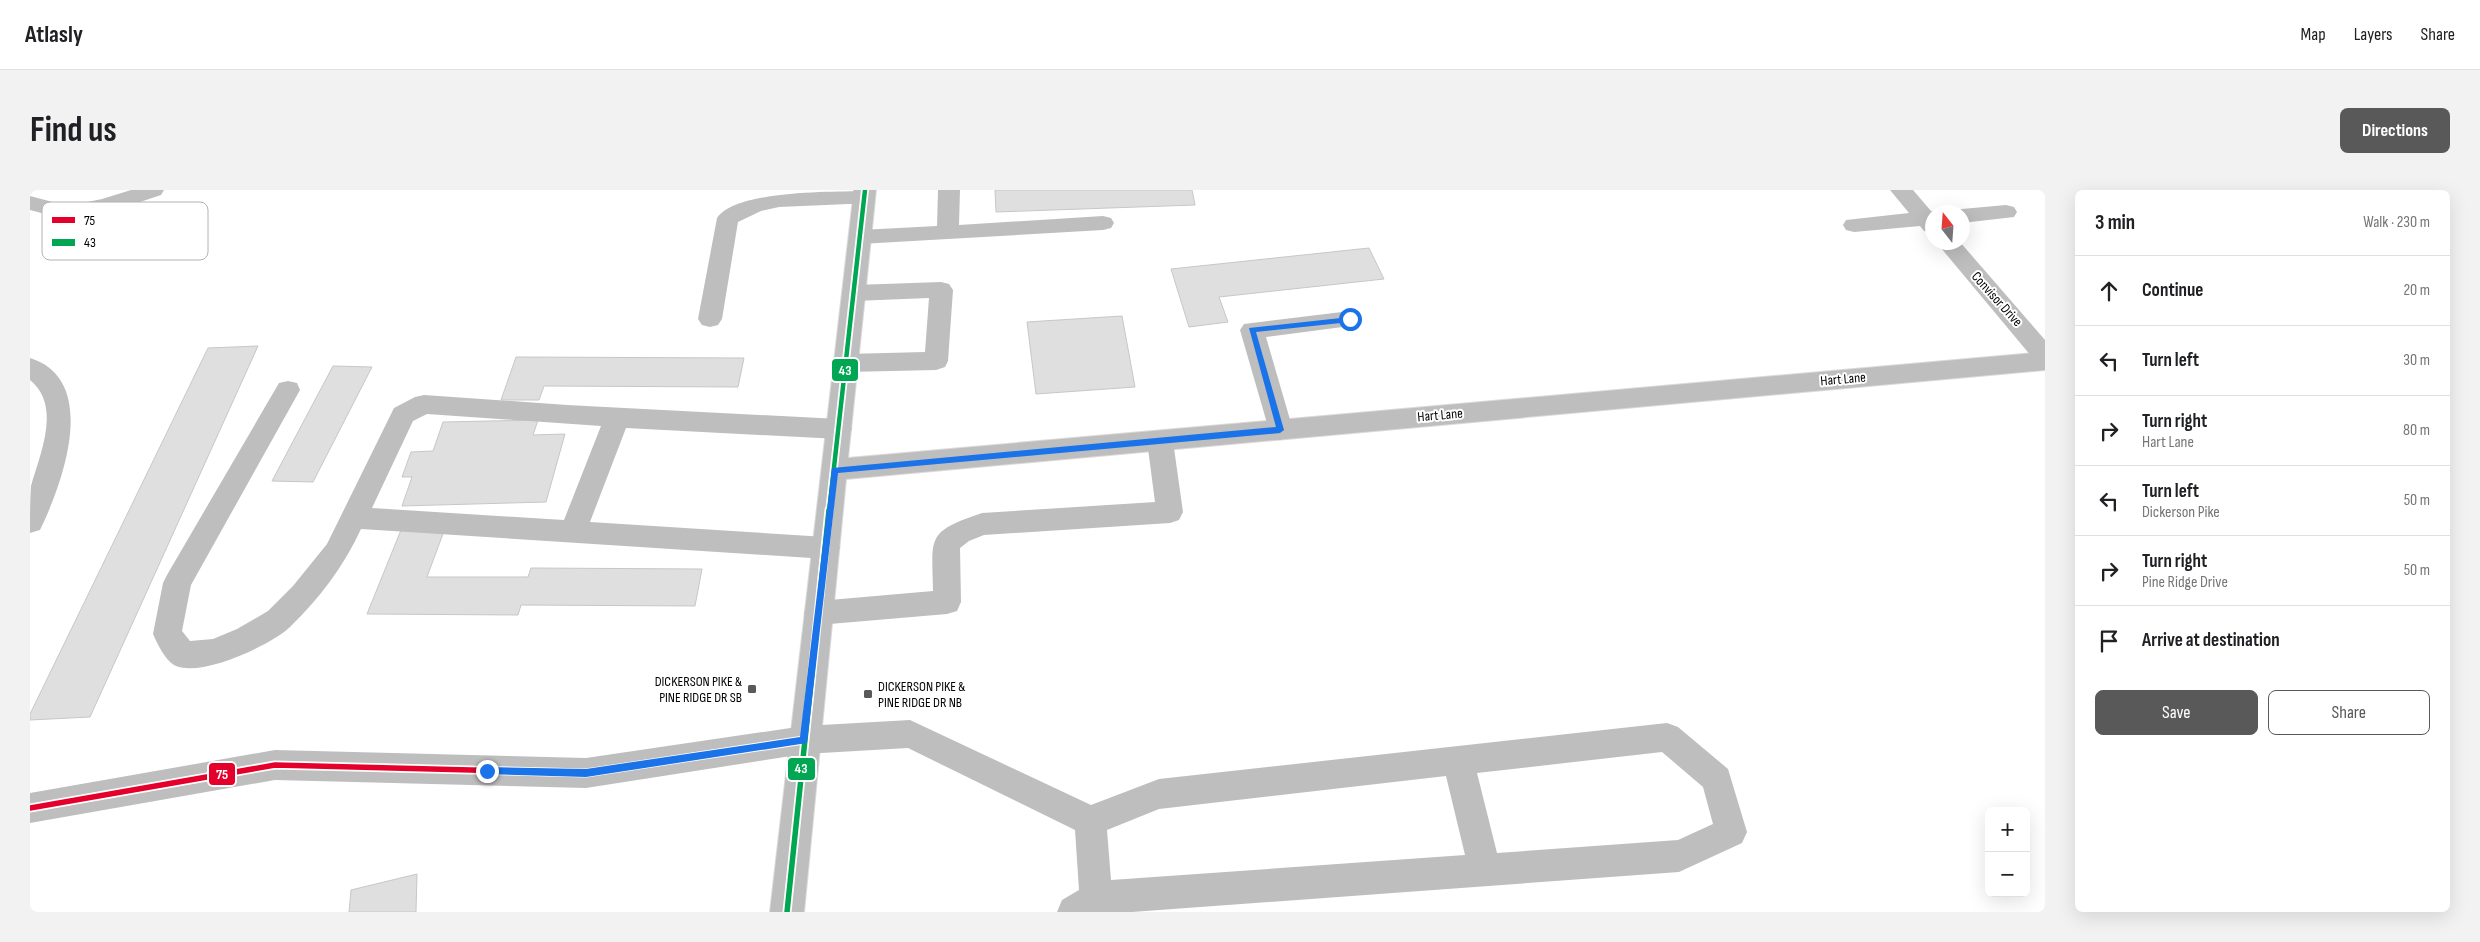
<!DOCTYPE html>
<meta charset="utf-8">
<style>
:root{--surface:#fff;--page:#f2f2f2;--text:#202124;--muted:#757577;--line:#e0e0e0;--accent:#595959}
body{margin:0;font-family:"Sofia Sans Condensed",sans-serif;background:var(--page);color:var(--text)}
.controls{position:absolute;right:15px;bottom:15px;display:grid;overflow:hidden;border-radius:8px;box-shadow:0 5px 20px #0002}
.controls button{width:45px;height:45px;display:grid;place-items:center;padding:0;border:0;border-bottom:1px solid var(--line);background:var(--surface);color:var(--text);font:25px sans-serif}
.compass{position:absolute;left:1895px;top:15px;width:45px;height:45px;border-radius:50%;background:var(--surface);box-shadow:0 5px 20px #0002;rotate:343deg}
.stop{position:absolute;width:15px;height:15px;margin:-11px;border:4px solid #1a73e8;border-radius:50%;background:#fff}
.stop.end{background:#1a73e8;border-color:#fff;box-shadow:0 1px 5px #0008}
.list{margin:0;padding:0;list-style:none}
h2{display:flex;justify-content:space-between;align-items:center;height:65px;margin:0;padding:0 20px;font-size:21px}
h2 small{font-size:16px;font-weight:400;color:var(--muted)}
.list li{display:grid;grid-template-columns:32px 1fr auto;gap:15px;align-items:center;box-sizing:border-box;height:70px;padding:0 20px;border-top:1px solid var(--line)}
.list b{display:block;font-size:19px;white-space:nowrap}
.list p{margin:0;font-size:16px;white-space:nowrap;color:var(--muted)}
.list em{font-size:16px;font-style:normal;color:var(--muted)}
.actions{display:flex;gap:10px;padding:15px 20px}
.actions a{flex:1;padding:11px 0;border:1px solid var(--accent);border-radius:8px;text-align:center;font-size:18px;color:var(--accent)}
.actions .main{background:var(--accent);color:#fff}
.icon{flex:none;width:28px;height:28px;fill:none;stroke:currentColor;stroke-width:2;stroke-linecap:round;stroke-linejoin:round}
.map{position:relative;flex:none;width:2015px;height:722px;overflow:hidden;border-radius:8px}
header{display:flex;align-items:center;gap:30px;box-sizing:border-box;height:70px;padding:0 25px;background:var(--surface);border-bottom:1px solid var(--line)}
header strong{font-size:24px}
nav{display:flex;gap:28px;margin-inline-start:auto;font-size:18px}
.intro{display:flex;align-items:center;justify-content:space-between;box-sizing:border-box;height:120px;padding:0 30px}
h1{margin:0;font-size:35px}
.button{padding:12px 22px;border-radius:8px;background:var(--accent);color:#fff;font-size:18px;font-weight:700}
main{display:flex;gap:30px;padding:0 30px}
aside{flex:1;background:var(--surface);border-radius:8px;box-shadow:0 5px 20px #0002}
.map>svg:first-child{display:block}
.building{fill:#dfdfdf;stroke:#c7c7c7}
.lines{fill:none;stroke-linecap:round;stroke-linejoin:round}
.major-casing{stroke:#dbdbdb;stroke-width:2}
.minor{fill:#bebebe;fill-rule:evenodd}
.major{fill:#bebebe;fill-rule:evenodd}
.bus-1-casing{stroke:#fff;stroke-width:9}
.bus-2-far1-casing{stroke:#fff;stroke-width:8}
.bus-2-casing{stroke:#fff;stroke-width:9}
.bus-1{stroke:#e4002b;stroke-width:5.5}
.bus-2-far1{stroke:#00a651;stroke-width:4.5}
.bus-2{stroke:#00a651;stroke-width:5.5}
.route{fill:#1a73e8}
.poi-dot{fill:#595959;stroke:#fff;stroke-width:2}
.labels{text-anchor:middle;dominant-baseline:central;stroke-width:4;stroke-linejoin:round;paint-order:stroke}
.street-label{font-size:14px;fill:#000;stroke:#fff}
.poi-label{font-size:14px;fill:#000;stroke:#fff;text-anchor:end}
.key{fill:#fff;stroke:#b2b2b2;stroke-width:1}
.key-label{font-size:14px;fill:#000}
.line-badge{stroke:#fff;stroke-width:2}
.badge-label{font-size:14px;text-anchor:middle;font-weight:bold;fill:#fff}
</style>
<header>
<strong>Atlasly</strong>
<nav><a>Map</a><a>Layers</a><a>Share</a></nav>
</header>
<div class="intro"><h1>Find us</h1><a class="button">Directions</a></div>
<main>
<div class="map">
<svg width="2015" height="722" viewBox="0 0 2015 722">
<rect width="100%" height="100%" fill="#fff"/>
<!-- building -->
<path class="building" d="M965 0H1162L1165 15 966 22Z
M1339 58 1354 89 1189 107 1198 132 1159 137 1141 79Z
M1092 126 1105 197 1006 204 997 132Z
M228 156 60 527 0 530V524L178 158Z
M486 167 714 168 708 197 514 196 509 210H471Z
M303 176 342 177 283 292 242 291Z
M508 230 503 245 535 244 516 312 372 316 382 287H372L381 262 403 261 413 232Z
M371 340 414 341 397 387H498L501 378 672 379 665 416 491 415 488 425 337 424Z
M387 684 386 722H319L321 700Z"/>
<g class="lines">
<!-- major casing -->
<g class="major-casing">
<path id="major" d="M824 0H846L818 268 2015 162V180L816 289 774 722H740Z"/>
</g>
<!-- minor -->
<path class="minor" d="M101 0H134L131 5 83 21 38 30 0 20V6L38 16 72 9Z
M908 0H930L929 35 1073 26 1081 28 1084 33 1081 38 1073 40 830 54 822 52 819 47 822 42 830 40 907 36Z
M1860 0H1883L1901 21 1908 22H1902V43L1894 41 1890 36 1824 42 1816 40 1813 35 1816 30 1879 23Z
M834 1 842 3 845 8 842 13 749 17 731 21 708 32 692 129 688 135 680 137 672 135 668 129 687 28C706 0 802 2 834 1Z
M1976 15 1984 17 1987 22 1984 27 1932 33V22H1923L1932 19Z
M1906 52H1930L2015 150V175L2006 172Z
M911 92 919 94 923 100 918 171 915 177 906 180 816 182 807 179 804 173 807 167 816 164 895 162 899 108 824 111 816 109 812 103 816 97 824 95Z
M1320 121 1328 123 1332 129 1328 135 1236 147 1263 240 1259 247 1250 250 1241 247 1210 140 1214 134Z
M0 168C71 190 32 295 10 340L0 343C0 329 0 310 1 296 10 264 32 216 0 190Z
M258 191 267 193 270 200 161 395 152 441 160 451 183 449 207 439 238 421 263 396 297 354 364 218 385 207 394 205 537 215 809 229 818 232 822 239 818 246 809 249 596 238 560 332 796 347 806 350 810 358 806 366 796 369 331 339C314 376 289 409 260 437 241 455 169 489 144 475 135 470 127 453 123 444L133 393 137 385 249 193ZM397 224 571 236 534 330 342 318 383 231Z
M1130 241 1139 244 1143 251 1153 322 1149 330 1140 333 954 345 939 351 930 358 931 412 927 421 917 424 788 435 778 432 774 423 778 414 788 411 903 401C902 346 896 342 952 323L1125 312 1117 251 1121 244Z
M880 530 1061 615 1129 589 1637 533 1648 537 1698 579 1717 642 1712 653 1649 682 1102 722H1027L1032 710 1049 700 1045 640 878 558 774 564 556 598 245 590 0 633V603L245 560 556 568 774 536ZM1632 562 1673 597 1683 634 1648 650 1467 663 1447 583ZM1416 586 1435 665 1081 690 1077 640 1129 619Z"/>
<!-- major -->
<use href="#major" class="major"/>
<!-- bus-1 casing -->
<g class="bus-1-casing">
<path id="bus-1" d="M0 618 245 575 556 583 774 550"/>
</g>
<!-- bus-2-far1 casing -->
<g class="bus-2-far1-casing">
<path id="bus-2-far1" d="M799 322 835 0"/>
</g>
<!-- bus-2 casing -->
<g class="bus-2-casing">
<path id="bus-2" d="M757 722 799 320"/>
</g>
<!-- bus-1 -->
<use href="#bus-1" class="bus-1"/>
<!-- bus-2-far1 -->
<use href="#bus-2-far1" class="bus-2-far1"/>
<!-- bus-2 -->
<use href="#bus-2" class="bus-2"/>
</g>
<!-- route -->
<path class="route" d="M1320 127 1324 129 1320 132 1226 142 1254 240 1250 243 808 283 777 553 556 587 453 584 452 581 457 577 556 579 770 547 802 278 1246 237 1219 138Z"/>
<!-- markers -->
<g class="poi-dot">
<rect x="717" y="494" width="10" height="10" rx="2.5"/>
<rect x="833" y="499" width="10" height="10" rx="2.5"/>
</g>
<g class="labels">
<!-- street labels -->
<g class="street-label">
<text transform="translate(1967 109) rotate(48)">Convisor Drive</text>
<text transform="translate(1813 189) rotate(-5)">Hart Lane</text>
<text transform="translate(1410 225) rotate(-5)">Hart Lane</text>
</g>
<!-- poi labels -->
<g class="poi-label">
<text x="712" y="491">DICKERSON PIKE &amp;<tspan x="712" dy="16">PINE RIDGE DR SB</tspan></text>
<text x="848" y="496" text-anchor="start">DICKERSON PIKE &amp;<tspan x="848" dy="16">PINE RIDGE DR NB</tspan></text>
</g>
</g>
<!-- legend -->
<rect x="12" y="12" width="166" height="58" rx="8" class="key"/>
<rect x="22" y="27" width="23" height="6" fill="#e4002b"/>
<rect x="22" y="49" width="23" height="7" fill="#00a651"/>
<g class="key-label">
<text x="54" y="35">75</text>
<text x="54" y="57">43</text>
</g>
<g class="line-badge">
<rect x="801" y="168" width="28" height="24" rx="5" fill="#00a651"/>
<rect x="757" y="567" width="29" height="24" rx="5" fill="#00a651"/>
<rect x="178" y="572" width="28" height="24" rx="5" fill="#e4002b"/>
</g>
<g class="badge-label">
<text x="815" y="185">43</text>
<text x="771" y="583">43</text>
<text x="192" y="589">75</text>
</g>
</svg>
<div class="controls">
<button>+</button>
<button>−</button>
</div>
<svg class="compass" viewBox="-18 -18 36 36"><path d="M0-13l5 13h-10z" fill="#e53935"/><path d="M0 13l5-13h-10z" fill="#757577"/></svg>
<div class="stop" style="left:1320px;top:129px"></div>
<div class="stop end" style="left:457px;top:581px"></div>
</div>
<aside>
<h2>3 min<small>Walk · 230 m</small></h2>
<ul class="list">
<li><svg class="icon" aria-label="ahead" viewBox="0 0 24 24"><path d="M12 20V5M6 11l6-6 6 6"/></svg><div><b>Continue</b></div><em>20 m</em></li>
<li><svg class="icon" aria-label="left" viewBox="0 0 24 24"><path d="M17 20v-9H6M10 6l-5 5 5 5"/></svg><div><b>Turn left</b></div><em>30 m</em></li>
<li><svg class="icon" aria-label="right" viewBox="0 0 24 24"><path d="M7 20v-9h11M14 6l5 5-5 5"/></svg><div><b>Turn right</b><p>Hart Lane</p></div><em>80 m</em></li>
<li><svg class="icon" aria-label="left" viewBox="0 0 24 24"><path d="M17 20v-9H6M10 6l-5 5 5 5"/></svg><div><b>Turn left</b><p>Dickerson Pike</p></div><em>50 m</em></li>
<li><svg class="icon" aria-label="right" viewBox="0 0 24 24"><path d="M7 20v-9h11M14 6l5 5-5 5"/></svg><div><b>Turn right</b><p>Pine Ridge Drive</p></div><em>50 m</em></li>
<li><svg class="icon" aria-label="arrive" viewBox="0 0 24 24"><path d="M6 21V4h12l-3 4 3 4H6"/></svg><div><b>Arrive at destination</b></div></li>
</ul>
<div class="actions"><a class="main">Save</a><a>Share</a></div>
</aside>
</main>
